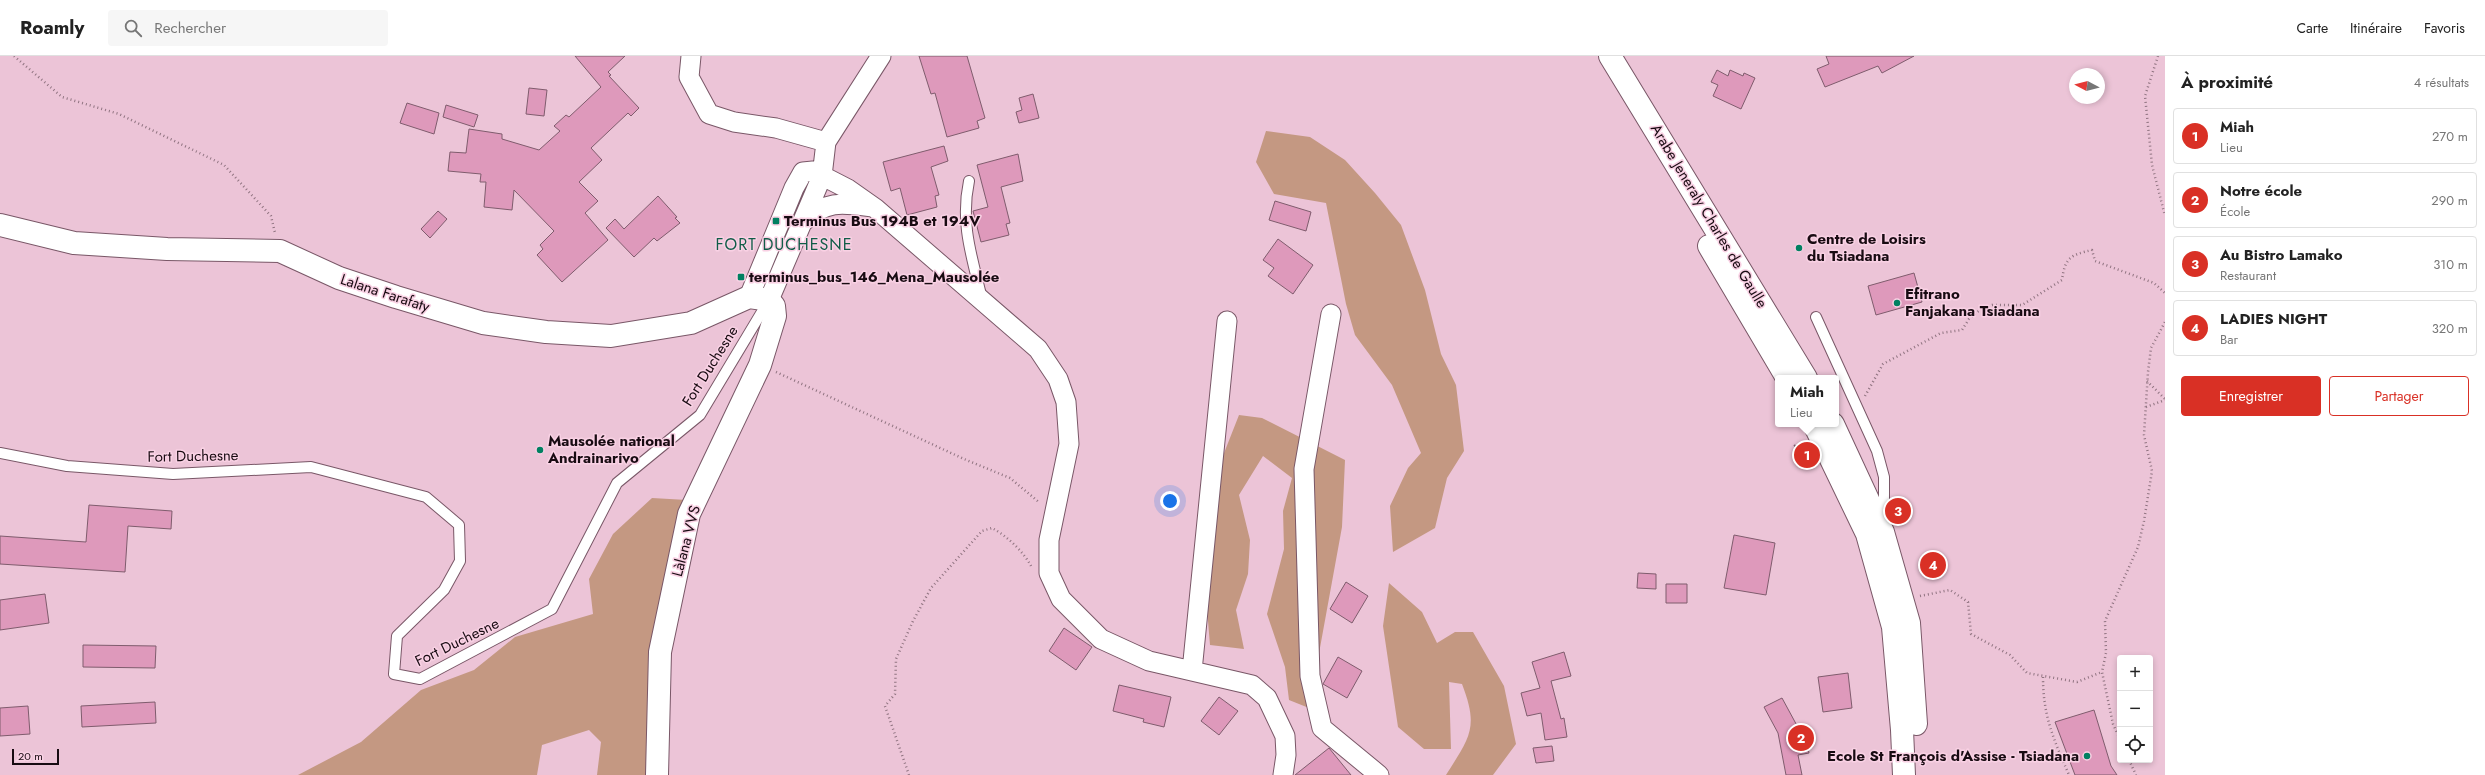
<!DOCTYPE html>
<html lang="fr">
<meta charset="utf-8">
<style>
:root{--surface:#fff;--page:#f6f6f6;--text:#222;--muted:#767676;--line:#e0e0e0;--accent:#d93025}
body{margin:0;font-family:Jost,sans-serif;background:var(--page);color:var(--text)}
.controls{position:absolute;right:12px;bottom:12px;display:grid;overflow:hidden;border-radius:4px;box-shadow:0 2px 6px #0003}
.controls button{width:36px;height:36px;display:grid;place-items:center;padding:0;border:0;border-bottom:1px solid var(--line);background:var(--surface);color:var(--text);font:20px sans-serif}
.compass{position:absolute;left:2069px;top:12px;width:36px;height:36px;border-radius:50%;background:var(--surface);box-shadow:0 2px 6px #0003;rotate:277deg}
.scale{position:absolute;left:12px;bottom:10px;width:47px;box-sizing:border-box;padding-left:4px;border:2px solid #180b12;border-top:0;font-size:11px;line-height:14px;white-space:nowrap;color:#180b12;-webkit-text-stroke:3px #f9d1e4;paint-order:stroke}
.you{position:absolute;left:1170px;top:445px;width:14px;height:14px;margin:-10px;border:3px solid #fff;border-radius:50%;background:#1a73e8;box-shadow:0 0 0 6px #1a73e833}
.badge{display:grid;place-items:center;width:26px;height:26px;border-radius:50%;background:var(--accent);color:#fff;font-size:13px;font-weight:700}
.pin{position:absolute;translate:-50% -50%;border:2px solid #fff;box-shadow:0 1px 4px #0006}
.popup{position:absolute;left:1775px;top:319px;width:64px;height:52px;box-sizing:border-box;display:grid;place-content:center;border-radius:4px;background:var(--surface);filter:drop-shadow(0 1px 3px #0005);font-size:13px;white-space:nowrap;color:var(--muted)}
.popup b{font-size:15px;color:var(--text)}
.popup::after{content:'';position:absolute;left:50%;top:100%;margin-left:-8px;border:8px solid transparent;border-top-color:var(--surface)}
.list{margin:0;padding:0;list-style:none}
h2{display:flex;justify-content:space-between;align-items:center;height:52px;margin:0;padding:0 16px;font-size:17px}
h2 small{font-size:13px;font-weight:400;color:var(--muted)}
.list li{display:grid;grid-template-columns:26px 1fr auto;gap:12px;align-items:center;box-sizing:border-box;height:56px;margin:0 8px 8px;padding:0 8px;border:1px solid var(--line);border-radius:4px}
.list b{display:block;font-size:15px;white-space:nowrap}
.list p{margin:0;font-size:13px;white-space:nowrap;color:var(--muted)}
.list em{font-size:13px;font-style:normal;color:var(--muted)}
.actions{display:flex;gap:8px;padding:12px 16px}
.actions a{flex:1;padding:9px 0;border:1px solid var(--accent);border-radius:4px;text-align:center;font-size:14px;color:var(--accent)}
.actions .main{background:var(--accent);color:#fff}
.icon{flex:none;width:22px;height:22px;fill:none;stroke:currentColor;stroke-width:2;stroke-linecap:round;stroke-linejoin:round}
.map{position:relative;flex:none;width:2165px;height:719px;overflow:hidden}
header{display:flex;align-items:center;gap:24px;box-sizing:border-box;height:56px;padding:0 20px;background:var(--surface);border-bottom:1px solid var(--line)}
header strong{font-size:19px}
nav{display:flex;gap:22px;margin-inline-start:auto;font-size:14px}
.search{width:280px;height:36px;background:var(--page);display:flex;align-items:center;gap:10px;box-sizing:border-box;padding:0 14px;border-radius:4px;color:var(--muted);font-size:15px}
main{display:flex}
aside{flex:1;background:var(--surface)}
.map>svg:first-child{display:block}
.green{fill:#c49882}
.building{fill:#de99bb;stroke:#7f5c6d}
.lines{fill:none;stroke-linecap:round;stroke-linejoin:round}
.lane-casing{stroke:#795767;stroke-width:12}
.street-casing{stroke:#795767;stroke-width:21}
.secondary-casing{stroke:#795767;stroke-width:24}
.path{stroke:#907481;stroke-width:2.5;stroke-dasharray:1 3;stroke-linecap:butt}
.lane{stroke:#fff;stroke-width:10}
.street{stroke:#fff;stroke-width:19}
.secondary{stroke:#fff;stroke-width:22}
.poi-dot{fill:#008061;stroke:#f9d1e4;stroke-width:1.5}
.labels{text-anchor:middle;dominant-baseline:central;stroke-width:3;stroke-linejoin:round;paint-order:stroke}
.street-label{font-size:15px;fill:#180b12;stroke:#f9d1e4}
.poi-label{font-size:15px;font-weight:bold;fill:#180b12;stroke:#f9d1e4;text-anchor:start}
.neighbourhood-label{font-size:16px;letter-spacing:1px;fill:#105c47;stroke:#f9d1e4}
</style>
<header>
<strong>Roamly</strong>
<div class="search"><svg class="icon" aria-label="search" viewBox="0 0 24 24"><circle cx="10" cy="10" r="6"/><path d="M15 15l6 6"/></svg>Rechercher</div>
<nav><a>Carte</a><a>Itinéraire</a><a>Favoris</a></nav>
</header>
<main>
<div class="map">
<svg width="2165" height="719" viewBox="0 0 2165 719">
<rect width="100%" height="100%" fill="#ecc4d7"/>
<!-- green -->
<path class="green" d="M1266 75 1310 81 1345 104 1375 137 1401 169 1425 234 1441 298 1456 329 1464 395 1447 422 1435 472 1393 496 1390 450 1408 412 1421 397 1392 329 1355 279 1346 248 1326 147 1274 138 1256 106Z
M1239 359 1262 362 1345 404 1342 471 1309 652 1289 644 1285 611 1267 558 1284 493 1283 455 1292 422 1263 400 1239 439 1250 484 1248 518 1236 554 1244 593 1210 589 1205 529 1215 420Z
M652 442 687 444 651 719H597L601 686 589 674 542 689 537 719H298L361 686 421 634 474 614 515 581 593 558 589 523 613 478Z
M1389 527 1422 556 1437 587 1455 576H1473L1504 630 1516 688 1493 719H1446C1470 681 1479 672 1462 628L1449 626 1451 693H1424L1398 671 1383 570Z"/>
<!-- building -->
<path class="building" d="M575 0H625L608 16 611 19 609 20 639 52 631 60 628 57 591 92 602 104 579 126 598 145 585 157 608 184 562 226 537 199 543 193 540 189 554 175 514 134 512 154 484 151 486 126H480L481 118 448 115 450 96 466 97 469 73 502 78V83L539 94 560 75 554 70 566 59 569 61 601 31Z
M919 0H967L985 62 977 65 979 72 947 81 935 37 931 38Z
M1826 0H1914L1882 17 1878 10 1825 31 1817 13 1829 8Z
M1717 14 1728 20 1730 14 1743 20 1744 17 1755 22 1741 53 1713 40 1718 29 1711 26Z
M529 32 547 34 544 60 526 58Z
M1033 38 1039 62 1019 67 1016 56 1022 54 1019 42Z
M407 47 439 57 434 78 400 67Z
M446 49 478 59 474 71 443 61Z
M944 90 948 105 931 111 939 139 935 140 937 151 907 159 900 132 891 135 883 106Z
M1018 98 1023 125 1001 131 1010 167 1006 168 1009 179 981 186 973 155 988 151 977 109Z
M658 140 677 161 675 162 680 167 657 185 654 182 634 201 606 172 615 163 624 173Z
M1275 145 1311 156 1306 175 1269 164Z
M438 155 447 163 430 182 421 173Z
M1278 183 1313 209 1293 238 1268 220 1274 212 1263 204Z
M1914 217 1922 246 1876 259 1868 230Z
M1794 389 1813 394 1817 404 1803 412Z
M89 449 172 455 171 473 128 470 125 516 0 508V480L86 486Z
M1734 479 1775 487 1766 539 1724 532Z
M1638 517 1656 518V533L1637 532Z
M1346 526 1368 540 1352 567 1330 553Z
M1666 528H1687V547H1666Z
M45 538 49 567 0 574V544Z
M1064 572 1092 591 1076 614 1049 595Z
M83 589 156 590 155 612 83 611Z
M1564 596 1571 620 1551 625 1561 663 1564 662 1567 681 1545 684 1541 657 1527 660 1521 637 1540 632 1532 606Z
M1338 601 1362 615 1347 642 1323 628Z
M1848 617 1852 652 1823 656 1818 621Z
M1119 629 1171 641 1164 671 1143 666 1144 663 1113 655Z
M1219 641 1238 655 1219 679 1201 665Z
M1782 642 1801 677 1805 676 1809 697 1798 699 1802 719H1786L1778 677 1764 651Z
M155 646 156 667 82 671 81 650Z
M28 650 30 678 0 680V652Z
M2094 654 2111 710 2117 719H2075L2055 666Z
M1552 690 1554 705 1536 707 1533 692Z
M1329 692 1351 719H1295Z"/>
<g class="lines">
<!-- lane casing -->
<g class="lane-casing">
<path id="lane" d="M969 125C960 168 972 201 982 243
M1816 261 1877 395 1884 421V464
M0 397 67 410 173 418 311 411 426 441 459 469 460 505 444 534 397 580 394 618 420 623 552 553 617 427 700 359 769 244"/>
</g>
<!-- street casing -->
<g class="street-casing">
<path id="street" d="M691 0 689 21 709 58 734 66 776 72 826 86
M803 166C826 144 842 147 872 151
M749 241 794 132 803 116 813 115 848 133 875 152 1038 293 1058 323 1066 346 1069 388 1049 484V517L1061 543 1101 583 1149 605 1252 629 1267 642 1285 680 1286 699 1283 719
M769 244 822 120 826 86 881 0
M1331 258 1304 413 1310 620 1322 672 1379 719
M1192 615 1227 265"/>
</g>
<!-- secondary casing -->
<g class="secondary-casing">
<path id="secondary" d="M1610 0 1806 322
M0 169 74 187 167 193 280 195 339 222 396 241 483 267 546 276 611 280 691 267 749 241 769 244 774 250 775 260 760 309 689 458 660 596 657 719
M1709 190 1787 322
M1814 368 1867 478 1893 571 1902 674 1904 719
M1833 368 1883 476 1909 567 1916 668"/>
</g>
<!-- path -->
<path class="path" d="M14 0 62 41 119 58 224 109 271 160 275 177
M2158 0 2145 40 2152 109 2165 160
M776 316 964 403 1010 422 1040 447
M2147 325 2165 343
M1865 340 1883 308 1941 277 1962 274 1969 263 1981 253 1992 249H2022L2062 224C2065 201 2071 199 2092 194L2095 205 2154 227 2165 237
M2146 351 2165 344
M1920 540 1950 534 1968 546 1971 578 2010 599 2027 617 2077 626 2102 616
M2043 621C2043 661 2054 684 2069 719
M2120 683 2113 668 2102 616 2106 597 2105 565 2138 491 2144 465 2152 415 2144 379 2148 316 2151 292 2165 266
M2129 704 2136 719
M909 719 885 650 895 638 896 603 913 565 931 532 982 475 992 472C1007 480 1023 495 1031 510"/>
<!-- lane -->
<use href="#lane" class="lane"/>
<!-- street -->
<use href="#street" class="street"/>
<!-- secondary -->
<use href="#secondary" class="secondary"/>
</g>
<!-- markers -->
<g class="poi-dot">
<rect x="772" y="161" width="8" height="8" rx="2"/>
<circle cx="1799" cy="192" r="4"/>
<rect x="737" y="217" width="8" height="8" rx="2"/>
<circle cx="1897" cy="247" r="4"/>
<circle cx="540" cy="394" r="4"/>
<circle cx="2087" cy="700" r="4"/>
</g>
<g class="labels">
<!-- street labels -->
<g class="street-label">
<text transform="translate(1709 160) rotate(59)">Arabe Jeneraly Charles de Gaulle</text>
<text transform="translate(385 237) rotate(18)">Lalana Farafaty</text>
<text transform="translate(710 310) rotate(-58)">Fort Duchesne</text>
<text transform="translate(193 400) rotate(-1)">Fort Duchesne</text>
<text transform="translate(686 485) rotate(-75)">Làlana VVS</text>
<text transform="translate(457 586) rotate(-26)">Fort Duchesne</text>
</g>
<!-- poi labels -->
<g class="poi-label">
<text x="784" y="165">Terminus Bus 194B et 194V</text>
<text x="1807" y="183">Centre de Loisirs<tspan x="1807" dy="17">du Tsiadana</tspan></text>
<text x="749" y="221">terminus_bus_146_Mena_Mausolée</text>
<text x="1905" y="238">Efitrano<tspan x="1905" dy="17">Fanjakana Tsiadana</tspan></text>
<text x="548" y="385">Mausolée national<tspan x="548" dy="17">Andrainarivo</tspan></text>
<text x="2079" y="700" text-anchor="end">Ecole St François d'Assise - Tsiadana</text>
</g>
<!-- neighbourhood labels -->
<g class="neighbourhood-label">
<text x="784" y="188">FORT DUCHESNE</text>
</g>
</g>
</svg>
<div class="controls">
<button>+</button>
<button>−</button>
<button><svg class="icon" aria-label="locate" viewBox="0 0 24 24"><circle cx="12" cy="12" r="6"/><path d="M12 2v4M12 18v4M2 12h4M18 12h4"/></svg></button>
</div>
<svg class="compass" viewBox="-18 -18 36 36"><path d="M0-13l5 13h-10z" fill="#e53935"/><path d="M0 13l5-13h-10z" fill="#767676"/></svg>
<div class="scale">20 m</div>
<div class="you"></div>
<div class="pin badge" style="left:1807px;top:399px">1</div>
<div class="popup"><b>Miah</b>Lieu</div>
<div class="pin badge" style="left:1801px;top:682px">2</div>
<div class="pin badge" style="left:1898px;top:455px">3</div>
<div class="pin badge" style="left:1933px;top:509px">4</div>
</div>
<aside>
<h2>À proximité<small>4 résultats</small></h2>
<ul class="list">
<li><span class="badge">1</span><div><b>Miah</b><p>Lieu</p></div><em>270 m</em></li>
<li><span class="badge">2</span><div><b>Notre école</b><p>École</p></div><em>290 m</em></li>
<li><span class="badge">3</span><div><b>Au Bistro Lamako</b><p>Restaurant</p></div><em>310 m</em></li>
<li><span class="badge">4</span><div><b>LADIES NIGHT</b><p>Bar</p></div><em>320 m</em></li>
</ul>
<div class="actions"><a class="main">Enregistrer</a><a>Partager</a></div>
</aside>
</main>
